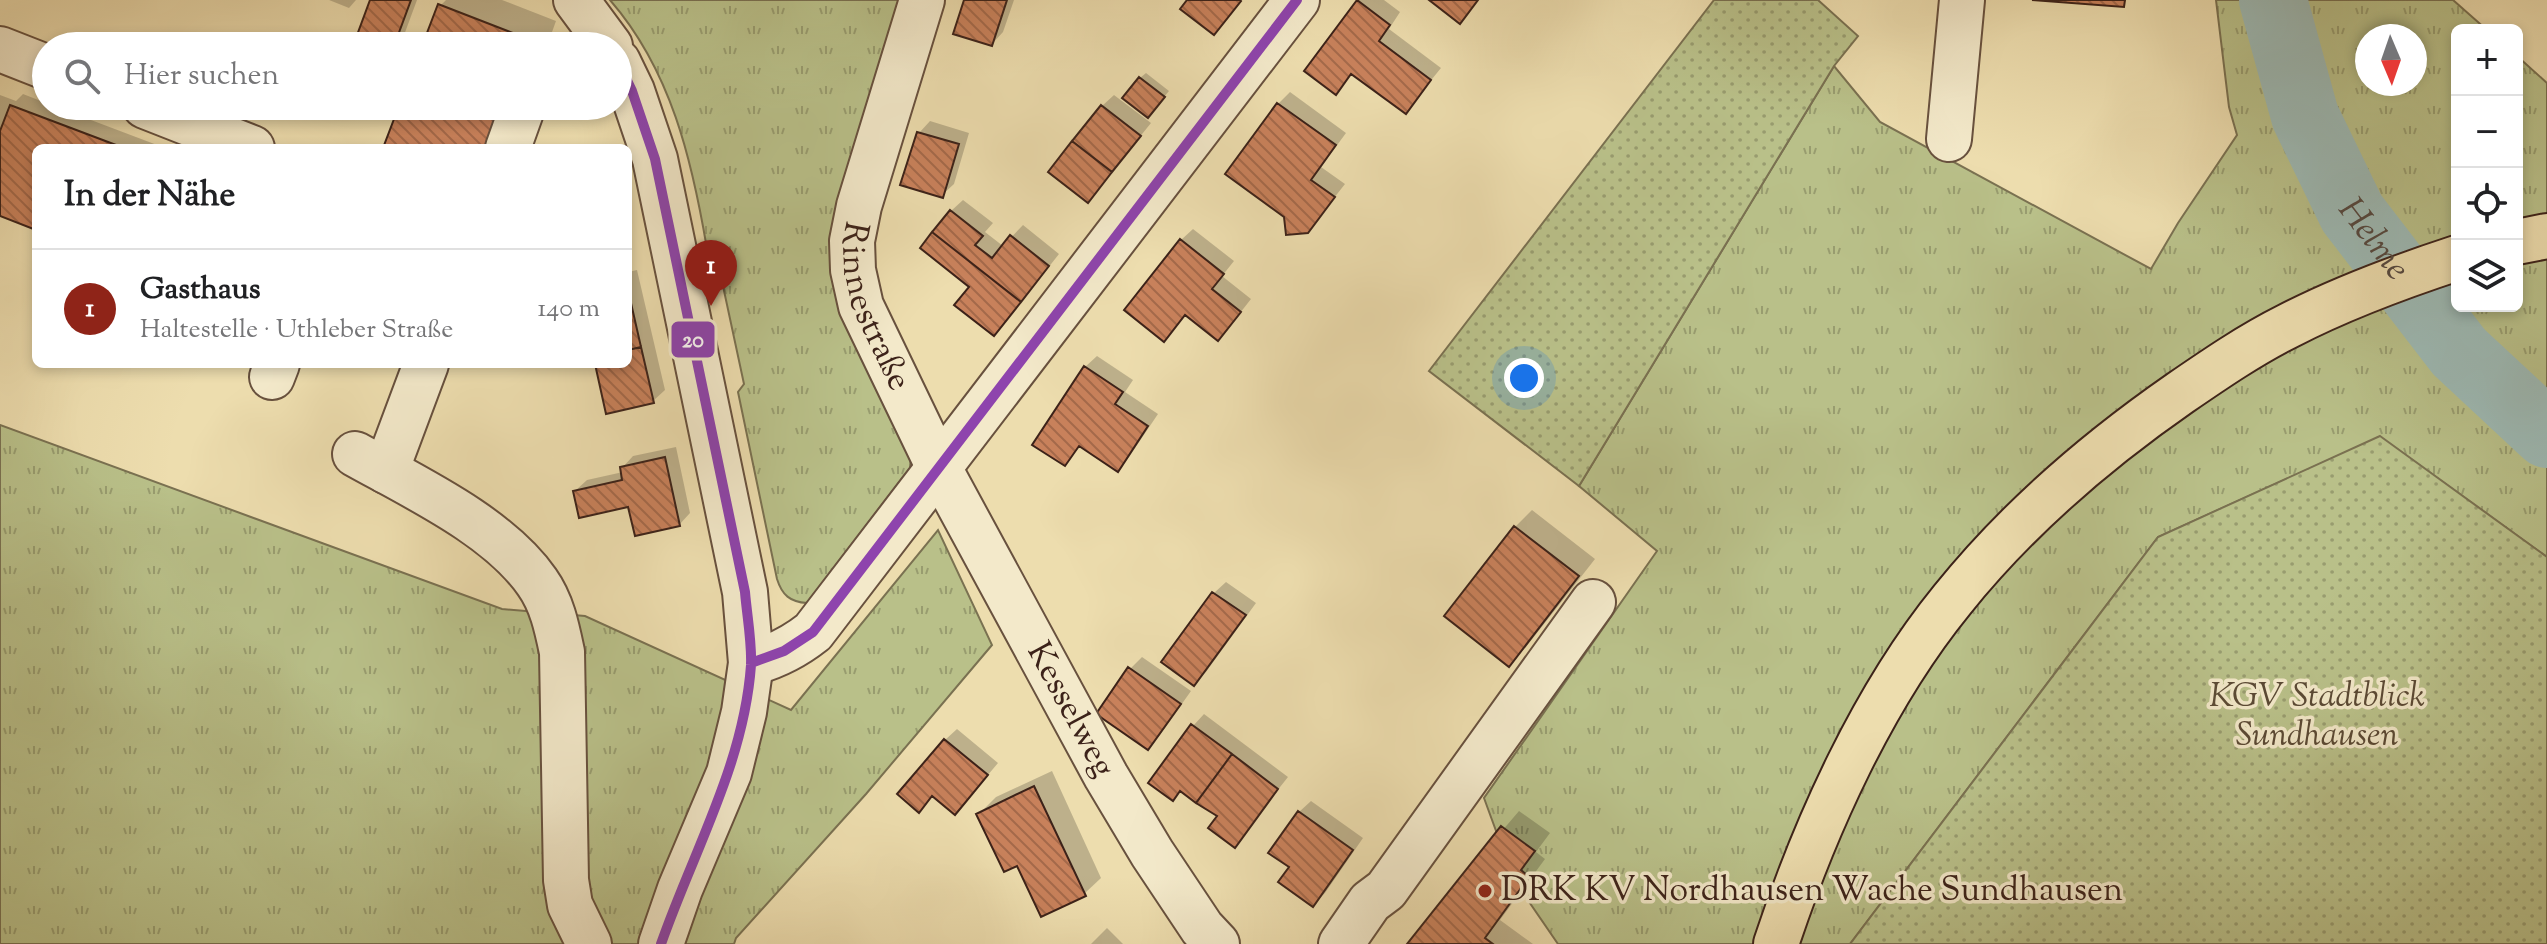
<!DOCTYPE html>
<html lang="de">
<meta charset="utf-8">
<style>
:root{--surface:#fff;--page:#f2f2f2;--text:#202124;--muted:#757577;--line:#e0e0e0;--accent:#8f2418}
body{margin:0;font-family:"Sorts Mill Goudy",serif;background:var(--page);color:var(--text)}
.controls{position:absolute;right:24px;top:24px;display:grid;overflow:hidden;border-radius:12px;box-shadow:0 4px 12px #0003}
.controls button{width:72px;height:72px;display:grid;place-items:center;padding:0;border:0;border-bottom:2px solid var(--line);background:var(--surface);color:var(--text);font:40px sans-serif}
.compass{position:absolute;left:2355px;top:24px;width:72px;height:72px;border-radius:50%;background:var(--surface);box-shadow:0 4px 12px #0003;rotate:178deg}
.you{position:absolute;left:1524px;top:378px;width:28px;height:28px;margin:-20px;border:6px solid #fff;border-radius:50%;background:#1a73e8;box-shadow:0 0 0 12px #1a73e833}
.badge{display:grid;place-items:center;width:52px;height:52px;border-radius:50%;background:var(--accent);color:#fff;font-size:26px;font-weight:700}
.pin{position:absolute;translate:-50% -66px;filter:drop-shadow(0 2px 4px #0008)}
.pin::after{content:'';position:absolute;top:42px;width:28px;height:24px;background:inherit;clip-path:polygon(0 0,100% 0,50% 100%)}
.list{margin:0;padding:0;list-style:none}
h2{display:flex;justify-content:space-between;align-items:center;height:104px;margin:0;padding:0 32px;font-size:34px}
h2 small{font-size:26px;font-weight:400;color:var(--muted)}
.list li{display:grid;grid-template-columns:52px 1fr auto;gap:24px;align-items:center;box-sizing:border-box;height:120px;padding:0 32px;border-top:2px solid var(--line)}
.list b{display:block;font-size:30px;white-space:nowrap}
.list p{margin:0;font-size:26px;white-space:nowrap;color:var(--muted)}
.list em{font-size:26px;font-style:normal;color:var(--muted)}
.icon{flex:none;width:44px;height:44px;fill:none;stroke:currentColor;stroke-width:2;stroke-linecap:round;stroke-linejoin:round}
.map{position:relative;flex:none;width:2547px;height:944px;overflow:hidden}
.search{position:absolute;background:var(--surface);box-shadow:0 4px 12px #0003;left:32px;top:32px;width:600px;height:88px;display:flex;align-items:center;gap:20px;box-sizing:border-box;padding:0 28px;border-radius:44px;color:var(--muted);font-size:30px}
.panel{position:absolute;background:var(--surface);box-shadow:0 4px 12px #0003;left:32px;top:144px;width:600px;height:224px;border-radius:12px}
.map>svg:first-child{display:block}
.grass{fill:url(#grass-tufts);stroke:#7a7151;stroke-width:2;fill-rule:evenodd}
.garden{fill:url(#garden-dots);stroke:#7a7151;stroke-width:2}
.shadow{fill:#0003}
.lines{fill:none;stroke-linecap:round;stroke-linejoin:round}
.river{stroke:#9dbab5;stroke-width:68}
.building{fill:url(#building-back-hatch);stroke:#3c2219;stroke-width:2}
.minor-casing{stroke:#68513e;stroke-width:48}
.major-casing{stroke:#3c2219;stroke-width:48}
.minor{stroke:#f3e9ca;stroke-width:44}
.major{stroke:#edddae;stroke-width:44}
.bus-1-casing{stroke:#f3e9ca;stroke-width:16}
.bus-1{stroke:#8e44ad;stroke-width:10}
.poi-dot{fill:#8f2418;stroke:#f3e9ca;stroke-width:3}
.labels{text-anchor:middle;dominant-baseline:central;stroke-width:7;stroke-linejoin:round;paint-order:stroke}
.street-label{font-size:34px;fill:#3c2219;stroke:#f3e9ca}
.park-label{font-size:34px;font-style:italic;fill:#5b4a35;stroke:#f3e9ca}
.poi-label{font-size:34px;fill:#3c2219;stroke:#f3e9ca;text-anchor:start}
.water-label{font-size:36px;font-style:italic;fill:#544840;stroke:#f3e9ca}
.line-badge{stroke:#f3e9ca;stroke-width:3}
.badge-label{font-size:22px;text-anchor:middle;font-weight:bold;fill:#fff}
</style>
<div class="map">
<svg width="2547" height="944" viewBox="0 0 2547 944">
<defs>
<pattern id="grass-tufts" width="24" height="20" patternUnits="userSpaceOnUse" patternTransform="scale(2)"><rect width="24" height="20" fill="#b9c089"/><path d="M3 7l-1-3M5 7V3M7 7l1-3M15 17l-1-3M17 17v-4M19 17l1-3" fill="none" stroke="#989c6f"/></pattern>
<pattern id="garden-dots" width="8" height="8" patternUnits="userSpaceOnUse" patternTransform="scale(2)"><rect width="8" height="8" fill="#b9c089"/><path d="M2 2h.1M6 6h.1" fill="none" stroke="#989c6f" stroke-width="1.8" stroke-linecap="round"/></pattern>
<pattern id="building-back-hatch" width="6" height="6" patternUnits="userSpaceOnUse" patternTransform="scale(2)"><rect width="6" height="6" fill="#c8815b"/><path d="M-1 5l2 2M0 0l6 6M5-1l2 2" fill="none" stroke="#a4694a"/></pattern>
</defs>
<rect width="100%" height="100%" fill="#edddae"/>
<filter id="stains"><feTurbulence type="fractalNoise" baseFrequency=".0025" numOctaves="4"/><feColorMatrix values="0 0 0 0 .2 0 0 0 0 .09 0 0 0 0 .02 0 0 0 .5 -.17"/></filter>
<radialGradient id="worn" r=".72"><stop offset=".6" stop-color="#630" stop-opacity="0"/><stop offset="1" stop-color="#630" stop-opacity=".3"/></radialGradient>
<!-- grass -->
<path class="grass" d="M610 0H906L843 210 911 455 910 468 807 603C790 602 782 595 777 579L738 392 744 384 717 258 707 249C692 160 671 70 610 0Z
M2216 0H2453L2487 30H2457V306H2517V56L2547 83V557L2380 437 2158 537 1850 944H1558L1514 880 1484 798 1657 551 1579 486 1834 66 1880 122 2151 269 2178 223 2237 135 2229 107ZM2367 36H2415V84H2367Z
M0 425 502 609 585 616 791 710 938 530 992 645 866 794 736 938 734 944H0Z"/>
<!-- garden -->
<path class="garden" d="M1714 0H1818L1858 36 1834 66 1579 486 1429 371Z
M2380 436 2547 557V944H1850L2158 537Z"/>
<!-- shadow -->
<path class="shadow" d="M329 0H356L349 8Z
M372 0H417L400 46H355Z
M446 0H502L556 21 547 46H425L440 6Z
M966 0H1014L1003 32 992 44Z
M1359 0H1384L1400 12 1389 29 1441 68 1406 111 1353 73 1336 92 1307 71Z
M1146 73 1169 91 1153 110 1140 78Z
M1290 92 1346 133 1321 167 1345 184 1308 231 1278 104Z
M23 94 46 103V106H54L165 148H36V228L0 214V95L16 101Z
M1114 95 1151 123 1088 201 1102 106Z
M930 121 969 133 954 184 942 195 919 133Z
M963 200 993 223 985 232 1003 246 1023 225 1059 254 1005 322 972 287 951 211Z
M1193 229 1234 261 1222 276 1251 299 1229 327 1187 314 1164 339 1181 240Z
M637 270 665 390 653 401 597 364H628V272Z
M1097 356 1133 380 1125 392 1158 414 1129 457 1118 469 1081 445 1065 464 1085 367Z
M676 447 690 513 679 525 630 505 575 491 587 480 623 472 622 468 633 456Z
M1532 510 1595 559 1526 647 1509 664 1515 527Z
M1226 582 1256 603 1206 672 1194 683 1164 661 1214 593Z
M1142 657 1191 691 1159 736 1148 747 1130 669Z
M1204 714 1288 777 1234 845 1220 816 1182 790 1173 798 1193 726Z
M957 729 998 763 966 801 933 795 919 810 945 740Z
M1052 771 1101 878 1084 894 1018 863 979 814 996 797Z
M1311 801 1363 838 1325 893 1313 905 1291 867 1299 812Z
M1519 811 1550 833 1536 852 1545 859 1500 920 1533 944H1409L1438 906Z
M1107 928 1123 944H1091Z"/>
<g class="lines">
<!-- river -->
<path class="river" id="s1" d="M2273 0 2305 116 2352 213 2459 352 2547 434"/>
</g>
<!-- building -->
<path class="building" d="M370 0H411L394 46H353Z
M964 0H1007L992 46 953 34Z
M1187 0H1240L1241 1 1214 35 1180 9Z
M1357 0 1390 25 1379 41 1431 80 1406 114 1351 74 1336 95 1304 71Z
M1429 0H1478L1460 24Z
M2032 0H2125L2124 7Z
M438 4 536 42 535 46H422Z
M1139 77 1165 97 1148 118 1122 98Z
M1277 103 1336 145 1311 180 1335 197 1308 233 1286 235 1284 217 1225 174Z
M10 105 124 148H36V230L0 216V131Z
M1101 105 1141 136 1112 172 1072 141Z
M399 106H512L495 148H383Z
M917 132 959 144 943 198 900 185Z
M1072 141 1112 172 1088 203 1048 172Z
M950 210 983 236 975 245 992 258 1010 235 1049 266 1021 302 932 232Z
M932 232 1021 302 994 336 954 305 969 287 920 248Z
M1180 239 1224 274 1212 289 1241 312 1218 341 1185 315 1164 342 1124 310Z
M628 290 641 347 628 350Z
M641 347 654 403 606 414 595 364H628V350Z
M1084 366 1123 392 1115 404 1148 426 1118 472 1079 446 1065 466 1032 445Z
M665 457 680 526 635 536 628 507 579 518 573 491 622 480 620 467Z
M1514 526 1579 576 1509 667 1444 616Z
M1212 592 1246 615 1194 686 1161 662Z
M1128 667 1181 704 1148 750 1096 714Z
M1191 724 1232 754 1196 803 1180 791 1173 801 1148 783Z
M944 739 988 775 955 815 932 796 919 813 897 794Z
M1232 754 1278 789 1235 848 1208 828 1217 816 1196 803Z
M1034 786 1086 896 1041 917 1017 866 1004 872 976 814Z
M1298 811 1353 850 1313 907 1278 882 1289 867 1268 853Z
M1501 826 1535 851 1521 870 1529 877 1485 938 1493 944H1407Z"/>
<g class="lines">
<!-- minor casing -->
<g class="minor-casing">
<g id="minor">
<path d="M576 0 610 46"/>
<path id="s2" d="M922 0 859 206 852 241 853 270 861 306 939 468 1106 776 1152 853 1202 928 1217 944"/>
<path d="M0 49 46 67"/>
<path d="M618 62 632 91 655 159 745 592 751 663 744 712 729 773 680 889 661 944"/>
<path d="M145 106 252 148"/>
<path d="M1949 139 1962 0"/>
<path d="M508 148 523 106"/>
<path d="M272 377 277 364"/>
<path d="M355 454C414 487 498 526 537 582 552 603 557 628 562 652L566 880 570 905 589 944"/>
<path d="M386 471 426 364"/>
<path d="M751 663C775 657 794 647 813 632L1297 0"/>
<path d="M1341 944 1370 902 1386 890 1593 602"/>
</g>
</g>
<!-- major casing -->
<g class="major-casing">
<path id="major" d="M2517 242 2547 236
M1776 944C1815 826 1873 697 1952 600 2017 519 2095 452 2180 393 2215 369 2250 345 2288 326 2342 298 2399 277 2457 258"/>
</g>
<!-- minor -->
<use href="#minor" class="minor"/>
<!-- major -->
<use href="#major" class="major"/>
<!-- bus-1 casing -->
<g class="bus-1-casing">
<path id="bus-1" d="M618 62 632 91 655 159 745 592C747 616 752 642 751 665 744 764 693 852 661 944
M751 663 784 651 813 632 1297 0"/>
</g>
<!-- bus-1 -->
<use href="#bus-1" class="bus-1"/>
</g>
<!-- markers -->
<circle class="poi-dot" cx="1485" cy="891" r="8"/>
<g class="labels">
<!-- street labels -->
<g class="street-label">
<text stroke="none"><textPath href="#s2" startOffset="320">Rinnestraße</textPath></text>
<text stroke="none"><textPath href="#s2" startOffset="772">Kesselweg</textPath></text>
</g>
<!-- park labels -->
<g class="park-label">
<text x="2317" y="697">KGV Stadtblick<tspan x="2317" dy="39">Sundhausen</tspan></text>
</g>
<!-- poi labels -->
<g class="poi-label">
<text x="1501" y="891">DRK KV Nordhausen Wache Sundhausen</text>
</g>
<!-- water labels -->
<g class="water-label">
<text stroke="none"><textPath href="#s1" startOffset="262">Helme</textPath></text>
</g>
</g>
<rect class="line-badge" x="670" y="320" width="46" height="39" rx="8" fill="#8e44ad"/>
<g class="badge-label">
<text x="693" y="347">20</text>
</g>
<rect width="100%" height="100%" filter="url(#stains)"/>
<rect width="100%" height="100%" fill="url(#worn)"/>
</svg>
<div class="controls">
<button>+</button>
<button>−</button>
<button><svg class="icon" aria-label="locate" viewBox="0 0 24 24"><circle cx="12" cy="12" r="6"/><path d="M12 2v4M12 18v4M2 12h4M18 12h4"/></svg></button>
<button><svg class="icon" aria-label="layers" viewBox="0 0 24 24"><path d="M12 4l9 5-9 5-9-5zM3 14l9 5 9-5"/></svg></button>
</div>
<svg class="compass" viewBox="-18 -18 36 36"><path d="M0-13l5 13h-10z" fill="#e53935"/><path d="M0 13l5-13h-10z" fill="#757577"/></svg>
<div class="you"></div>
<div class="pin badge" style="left:711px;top:306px">1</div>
<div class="search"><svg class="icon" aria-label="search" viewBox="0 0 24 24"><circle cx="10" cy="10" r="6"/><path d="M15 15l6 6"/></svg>Hier suchen</div>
<section class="panel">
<h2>In der Nähe<small></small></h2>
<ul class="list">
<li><span class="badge">1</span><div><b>Gasthaus</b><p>Haltestelle · Uthleber Straße</p></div><em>140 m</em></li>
</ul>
</section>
</div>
